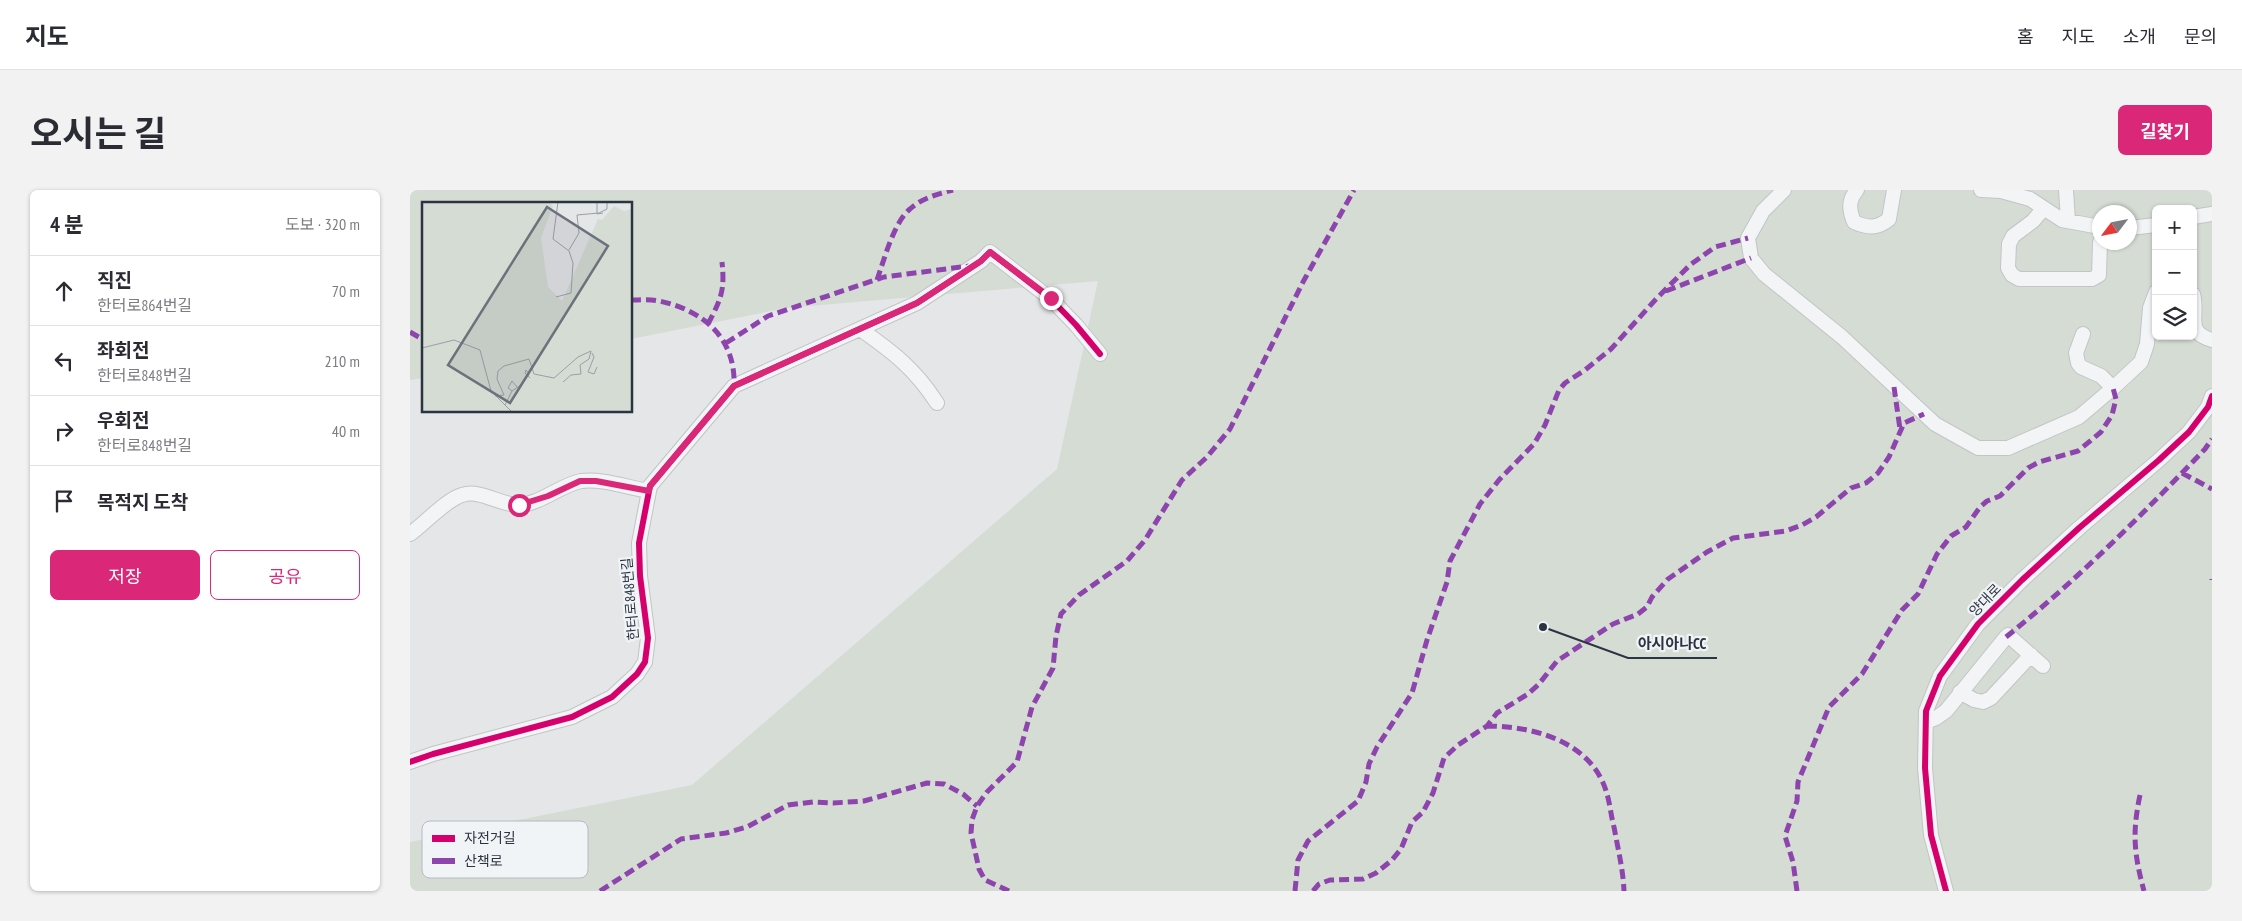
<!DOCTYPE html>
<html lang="ko">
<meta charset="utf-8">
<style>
:root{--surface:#fff;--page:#f2f2f3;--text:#2b2b33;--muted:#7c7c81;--line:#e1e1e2;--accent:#db2777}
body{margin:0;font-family:"PT Sans Narrow","Noto Sans KR",sans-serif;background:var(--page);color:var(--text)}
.controls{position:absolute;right:15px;top:15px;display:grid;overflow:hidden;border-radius:8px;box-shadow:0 1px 4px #0004}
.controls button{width:45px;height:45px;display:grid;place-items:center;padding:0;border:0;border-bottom:1px solid var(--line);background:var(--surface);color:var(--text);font:25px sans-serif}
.compass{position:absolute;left:1682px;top:15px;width:45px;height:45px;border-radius:50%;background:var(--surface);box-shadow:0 1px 4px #0004;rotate:238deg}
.stop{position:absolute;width:15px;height:15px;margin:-11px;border:4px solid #db2777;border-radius:50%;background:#fff}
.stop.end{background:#db2777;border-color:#fff;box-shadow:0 1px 5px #0008}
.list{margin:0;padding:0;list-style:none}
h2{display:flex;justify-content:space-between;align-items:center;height:65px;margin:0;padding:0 20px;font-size:21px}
h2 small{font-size:16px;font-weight:400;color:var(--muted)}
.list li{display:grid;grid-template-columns:32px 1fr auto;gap:15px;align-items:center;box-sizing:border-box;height:70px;padding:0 20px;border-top:1px solid var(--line)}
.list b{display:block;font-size:19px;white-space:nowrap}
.list p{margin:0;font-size:16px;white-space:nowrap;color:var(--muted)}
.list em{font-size:16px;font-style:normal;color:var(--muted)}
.actions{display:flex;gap:10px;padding:15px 20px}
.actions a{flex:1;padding:11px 0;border:1px solid var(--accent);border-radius:8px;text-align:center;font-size:18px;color:var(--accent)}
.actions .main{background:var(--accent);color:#fff}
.icon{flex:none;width:28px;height:28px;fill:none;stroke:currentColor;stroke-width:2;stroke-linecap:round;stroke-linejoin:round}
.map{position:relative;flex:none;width:1802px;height:701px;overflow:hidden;border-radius:8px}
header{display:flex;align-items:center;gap:30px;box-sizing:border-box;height:70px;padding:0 25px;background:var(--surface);border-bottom:1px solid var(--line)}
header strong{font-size:24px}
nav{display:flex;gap:28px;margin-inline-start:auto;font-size:18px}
.intro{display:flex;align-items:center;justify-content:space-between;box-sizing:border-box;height:120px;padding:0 30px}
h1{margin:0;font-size:35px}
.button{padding:12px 22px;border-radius:8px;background:var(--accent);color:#fff;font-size:18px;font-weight:700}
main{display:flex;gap:30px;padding:0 30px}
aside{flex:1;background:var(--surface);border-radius:8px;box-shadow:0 1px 4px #0004}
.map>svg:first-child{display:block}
.green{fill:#d5dcd4;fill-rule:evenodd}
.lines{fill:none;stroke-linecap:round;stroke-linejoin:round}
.minor-casing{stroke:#c2c4c6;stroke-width:16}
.minor{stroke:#f2f4f5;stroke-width:14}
.quiet{stroke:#8e44ad;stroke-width:5;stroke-dasharray:10 5;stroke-linecap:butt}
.cycleway-casing{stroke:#f1f4f7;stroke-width:9}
.cycleway{stroke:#d6006c;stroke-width:6}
.route{stroke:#db2777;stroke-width:6}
.labels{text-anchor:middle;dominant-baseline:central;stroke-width:4.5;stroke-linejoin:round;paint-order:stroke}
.street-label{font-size:14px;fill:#2b3441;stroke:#f1f4f7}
.inset-road{fill:none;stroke:#9a9fa5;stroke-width:1}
.view{fill:#6c727b;fill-opacity:0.15;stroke:#6c727b;stroke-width:2.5}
.inset-edge{fill:none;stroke:#2b3441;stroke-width:2.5}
.key{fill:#f1f4f7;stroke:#b6bac0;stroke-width:1}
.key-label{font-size:14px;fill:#2b3441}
.leader{fill:none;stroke:#2b3441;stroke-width:2}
.callout-dot{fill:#2b3441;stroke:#f1f4f7;stroke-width:2}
.callout-label{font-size:15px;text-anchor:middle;font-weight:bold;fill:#2b3441;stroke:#f1f4f7;stroke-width:4.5;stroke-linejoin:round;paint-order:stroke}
</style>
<header>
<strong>지도</strong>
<nav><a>홈</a><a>지도</a><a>소개</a><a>문의</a></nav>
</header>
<div class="intro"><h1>오시는 길</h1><a class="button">길찾기</a></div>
<main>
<aside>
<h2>4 분<small>도보 · 320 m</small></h2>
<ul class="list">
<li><svg class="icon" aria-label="ahead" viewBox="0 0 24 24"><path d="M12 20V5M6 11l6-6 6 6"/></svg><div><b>직진</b><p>한터로864번길</p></div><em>70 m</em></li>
<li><svg class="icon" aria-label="left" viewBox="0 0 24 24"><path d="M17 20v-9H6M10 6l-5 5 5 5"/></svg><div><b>좌회전</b><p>한터로848번길</p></div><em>210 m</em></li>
<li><svg class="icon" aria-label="right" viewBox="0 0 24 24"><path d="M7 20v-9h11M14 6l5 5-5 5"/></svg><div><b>우회전</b><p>한터로848번길</p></div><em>40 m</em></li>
<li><svg class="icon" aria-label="arrive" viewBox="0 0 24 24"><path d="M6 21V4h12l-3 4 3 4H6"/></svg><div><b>목적지 도착</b></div></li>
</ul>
<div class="actions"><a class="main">저장</a><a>공유</a></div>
</aside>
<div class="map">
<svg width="1802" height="701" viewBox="0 0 1802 701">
<rect width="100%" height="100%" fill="#e4e6e8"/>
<!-- green -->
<path class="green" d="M0 0H1802V701H0V652L282 595 647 279 688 91 376 118 221 149V14H14V188L0 190ZM1746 19H1783V146H1746ZM1690 22H1720V52H1690Z"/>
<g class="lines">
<!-- minor casing -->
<g class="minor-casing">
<path id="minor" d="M1374 0 1353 21 1338 48 1341 68 1354 84 1432 147 1525 234 1568 258H1598L1669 227 1703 198 1731 172 1737 154 1740 118 1746 102
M1447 0C1438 10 1439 20 1444 32 1458 38 1467 39 1479 29L1484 0
M1571 0 1591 1 1620 9 1652 30 1690 37
M1656 0 1658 31
M1634 18 1623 31 1603 46 1599 54 1598 78 1602 85 1609 89H1682L1689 85 1690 52
M1783 27 1802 24
M1720 38 1746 35
M1783 104C1789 126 1774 142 1802 150
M450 139C483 162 505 179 527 213
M1673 144 1666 163 1668 173 1671 177 1691 186 1703 198
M0 344C14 334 37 309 52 305 70 299 88 314 107 315 130 315 150 295 171 291 191 288 219 298 239 301
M1598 445 1633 476
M1550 502 1564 510 1573 512 1581 508 1621 465
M1516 532 1526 528 1536 521 1596 447
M0 572 23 564 162 527 202 507 227 484 235 472 238 448 230 386 229 353 240 296 324 196 507 113 571 71 580 62 641 109 666 135 690 164
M1536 701 1521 645 1515 578 1516 521 1530 486 1568 434 1612 390 1669 338 1749 270 1779 242 1798 217 1802 206"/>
</g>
<!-- minor -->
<use href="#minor" class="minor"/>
<!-- quiet -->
<path class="quiet" d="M467 90C474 70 484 32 500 19 512 8 528 4 543 0
M1256 101 1341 68
M221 110C230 110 240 109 249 111 293 120 326 148 324 196
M298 134C311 109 315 101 312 72
M0 142 14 150
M316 153 358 126 474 87 559 76
M1484 197 1490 239
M1772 283 1802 299
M1802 390V389
M1596 447C1667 390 1732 325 1795 259L1802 249
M1077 536C1124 536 1183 552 1197 604 1200 614 1201 626 1204 637 1208 659 1213 679 1214 701
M1730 605C1722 643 1724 664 1734 701
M190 701 271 649 316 643 337 637 378 615 403 612 423 613 454 611 517 593 534 594 553 604 567 616
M599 701 575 690 569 679 561 643 562 630 567 616 577 602 607 572 622 517 643 478 646 446 651 424 669 405 717 371 735 350 772 290 797 267 820 239 893 92 944 0
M885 701 888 670 898 651 948 611 956 592 959 574 967 557 1002 503 1017 450 1037 392 1040 371 1070 314 1089 290 1124 254 1135 235 1149 200 1155 193 1175 180 1201 159 1247 108 1280 75 1305 57 1338 48
M903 701 909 694 920 690 953 689 966 683 982 670 991 659 1002 632 1013 622 1023 603 1034 568 1048 555 1077 536 1087 523 1118 504 1129 494 1147 471 1203 434 1228 424 1237 417 1242 407 1258 389 1297 362 1323 348 1376 341 1392 335 1406 327 1441 298 1456 293 1468 283 1479 267 1494 233 1514 224
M1387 701 1383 672 1375 646 1387 611 1388 592 1419 517 1452 484 1492 420 1508 404 1527 364 1541 346 1556 337 1570 317 1577 311 1590 306 1618 278 1629 272 1668 261 1691 242 1702 225 1706 209 1703 198"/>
<!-- cycleway casing -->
<g class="cycleway-casing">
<path id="cycleway" d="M0 572 23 564 162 527 202 507 227 484 235 472 238 448 230 386 229 353 240 296 324 196 507 113 571 71 580 62 641 109 666 135 690 164
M1536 701 1521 645 1515 578 1516 521 1530 486 1568 434 1612 390 1669 338 1749 270 1779 242 1798 217 1802 206"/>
</g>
<!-- cycleway -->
<use href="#cycleway" class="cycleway"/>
</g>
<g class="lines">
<!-- route -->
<path class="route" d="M109 315 138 306 170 291H186L239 301 240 296 324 196 507 113 571 71 580 62 641 108"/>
</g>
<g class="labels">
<!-- street labels -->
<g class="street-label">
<text transform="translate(220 409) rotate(-95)">한터로848번길</text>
<text transform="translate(1575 410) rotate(-46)">양대로</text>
</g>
</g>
<!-- overview -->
<g transform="translate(12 12)">
<rect width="210" height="210" fill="#e4e6e8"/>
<path d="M0 0H128L131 4 119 36 126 85 140 99 176 17 180 18 192 4 202 9 210 7V210H0Z" fill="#d5dcd4"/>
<path class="inset-road" d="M175 0V12L181 11M147 48 157 31 155 13 177 11 185 7V0M134 95 149 91 151 61 147 49 131 37 136 0M0 146 32 138 58 148 69 189 90 210M170 151 172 155 166 170 172 172 175 165M90 189 86 186 90 179 95 185M73 194 82 193 75 177 76 169 82 164 107 157 112 172 132 176 156 155 169 149 167 157 158 163 159 172 149 173 141 180M83 203 90 189 99 183 103 176 106 174 107 172 104 168 103 171 108 176"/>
<path class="view" d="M125 5 186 44 88 201 26 163Z"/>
<rect width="210" height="210" class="inset-edge"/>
</g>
<!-- legend -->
<rect x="12" y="631" width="166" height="57" rx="8" class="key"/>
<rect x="22" y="645" width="23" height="7" fill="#d6006c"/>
<rect x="22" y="668" width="23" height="6" fill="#8e44ad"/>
<g class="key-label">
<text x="54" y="653">자전거길</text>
<text x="54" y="676">산책로</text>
</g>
<!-- callouts -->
<path class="leader" d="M1133 437L1218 468H1307"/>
<circle class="callout-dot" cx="1133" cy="437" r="5"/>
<g class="callout-label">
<text x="1262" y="459">아시아나CC</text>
</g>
</svg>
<div class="controls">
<button>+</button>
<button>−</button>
<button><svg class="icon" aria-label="layers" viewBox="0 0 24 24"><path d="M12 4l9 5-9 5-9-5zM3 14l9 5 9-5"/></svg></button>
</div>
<svg class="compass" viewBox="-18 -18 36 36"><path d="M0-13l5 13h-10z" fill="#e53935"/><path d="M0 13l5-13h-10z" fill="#7c7c81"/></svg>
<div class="stop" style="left:109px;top:315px"></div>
<div class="stop end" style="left:641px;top:108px"></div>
</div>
</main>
